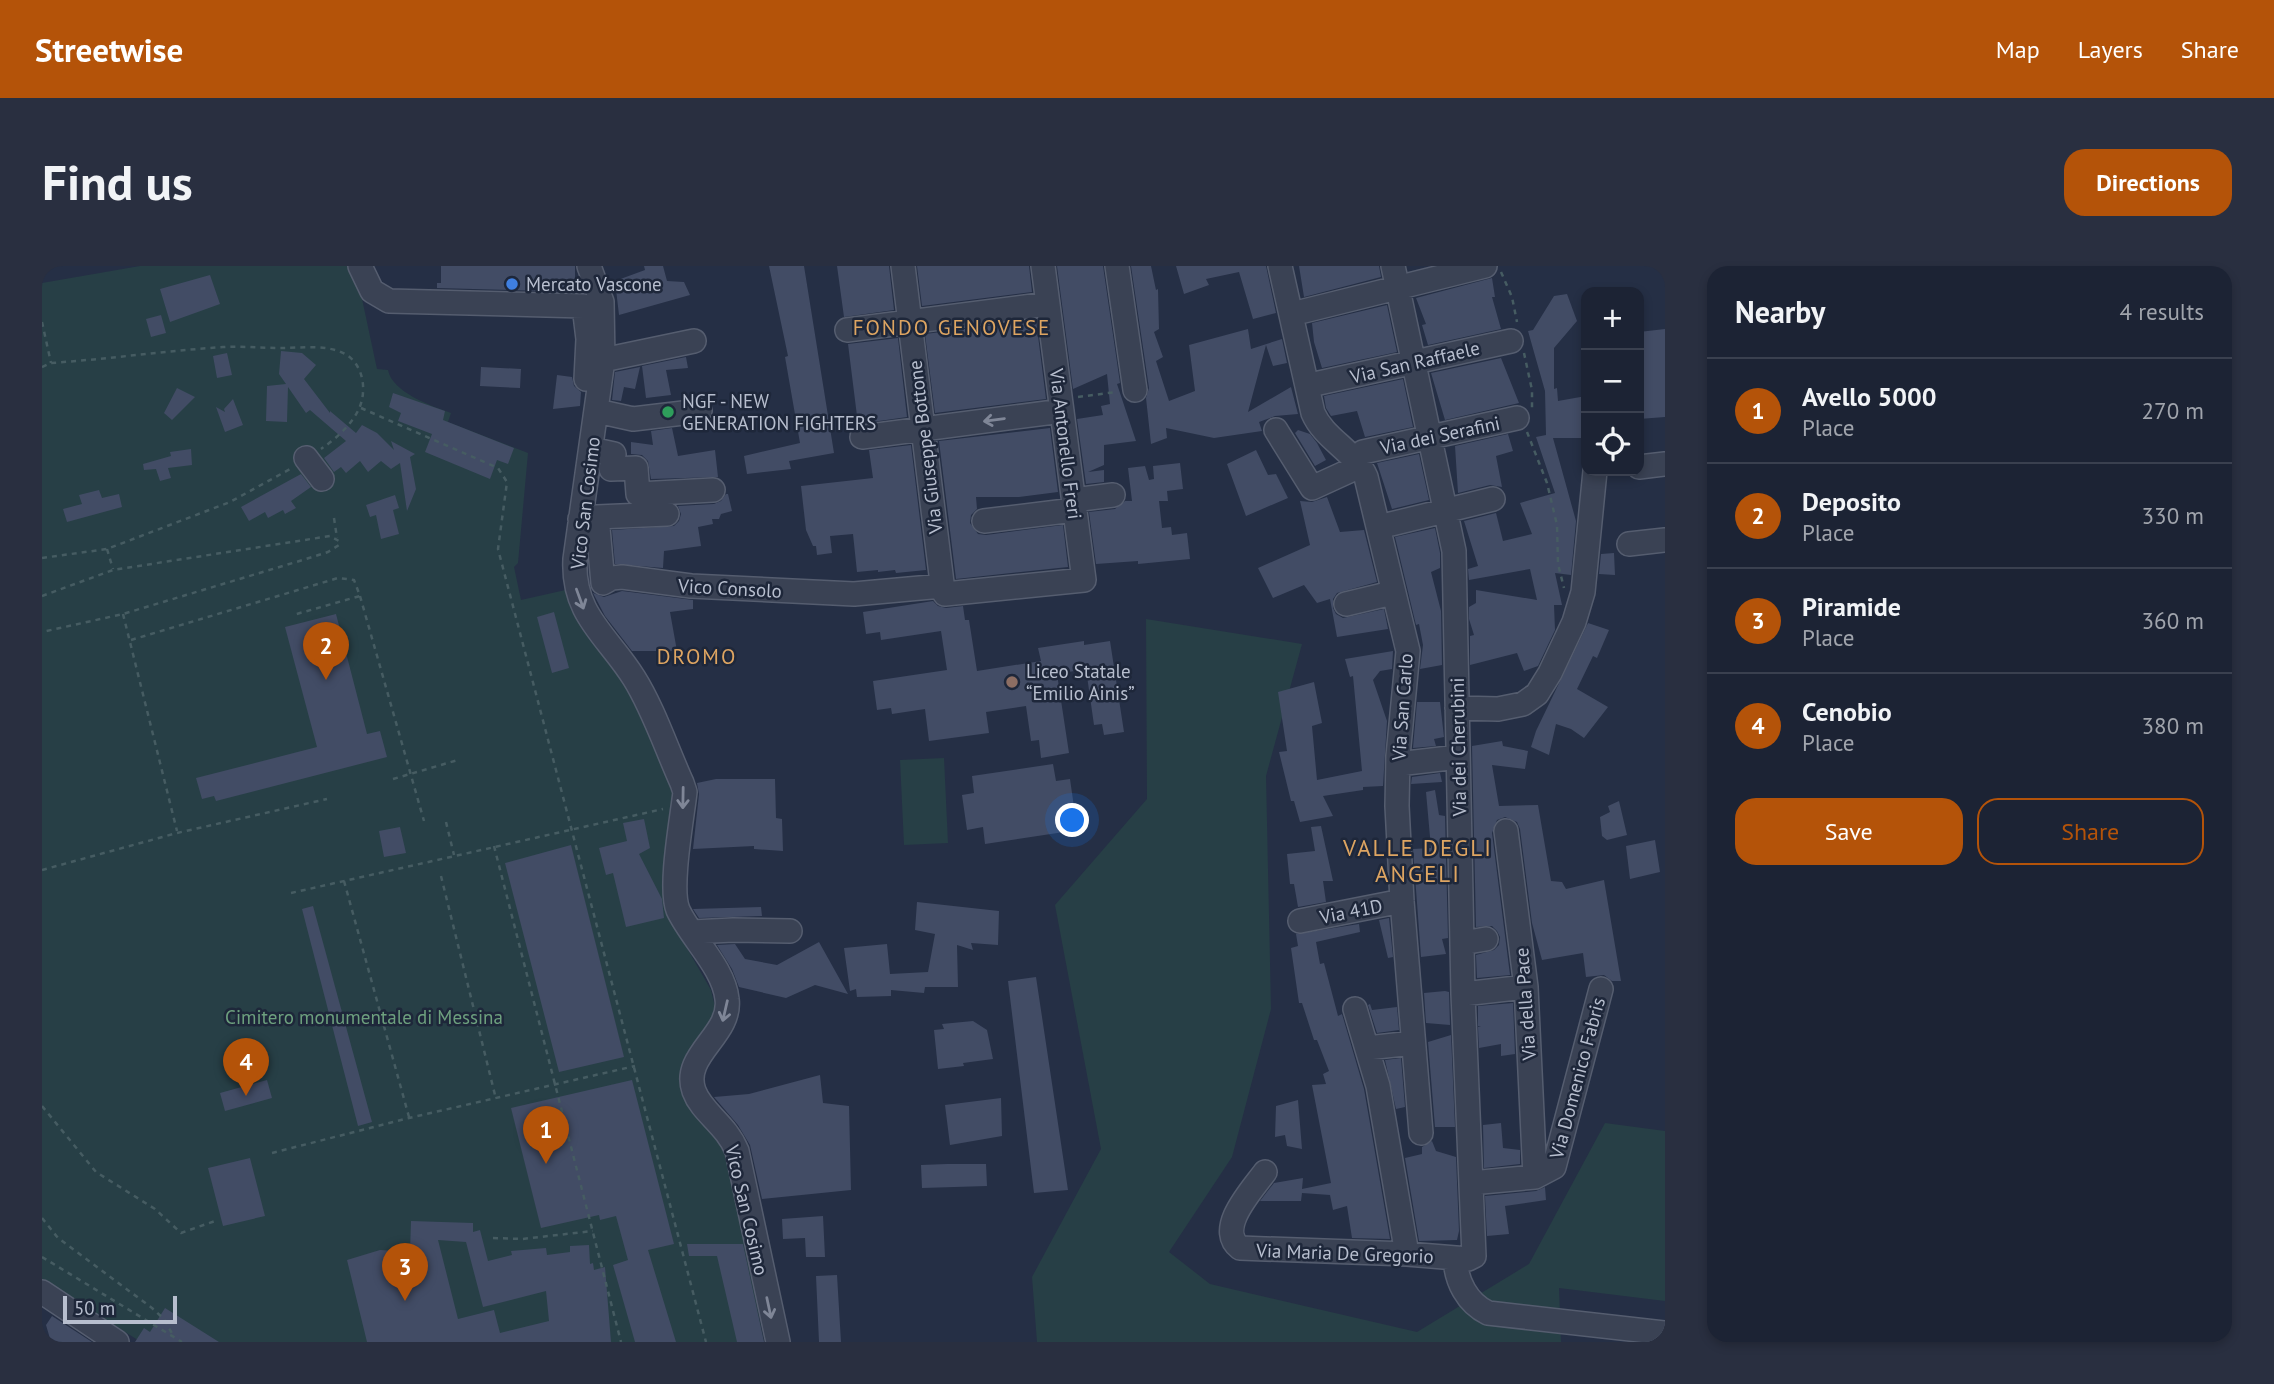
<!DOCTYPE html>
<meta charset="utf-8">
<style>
:root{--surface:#1c2334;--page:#292f40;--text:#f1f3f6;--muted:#a0a4ac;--line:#3a404f;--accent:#b45309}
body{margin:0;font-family:"PT Sans",sans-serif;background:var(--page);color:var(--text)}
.controls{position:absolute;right:21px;top:21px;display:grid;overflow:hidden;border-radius:14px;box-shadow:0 4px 10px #0003}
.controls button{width:63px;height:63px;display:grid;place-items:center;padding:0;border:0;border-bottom:2px solid var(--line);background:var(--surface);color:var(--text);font:35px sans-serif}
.scale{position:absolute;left:21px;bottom:18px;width:114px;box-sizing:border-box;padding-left:7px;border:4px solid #b7bece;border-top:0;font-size:19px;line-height:24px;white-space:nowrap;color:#b7bece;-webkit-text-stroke:5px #1e273a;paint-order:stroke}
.you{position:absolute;left:1031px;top:555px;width:24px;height:24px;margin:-18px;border:5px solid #fff;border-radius:50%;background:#1a73e8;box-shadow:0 0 0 10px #1a73e833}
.badge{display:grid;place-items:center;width:46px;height:46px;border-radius:50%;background:var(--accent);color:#fff;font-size:23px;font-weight:700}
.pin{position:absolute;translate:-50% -58px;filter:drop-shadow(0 2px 4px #0008)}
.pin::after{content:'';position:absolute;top:37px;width:24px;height:21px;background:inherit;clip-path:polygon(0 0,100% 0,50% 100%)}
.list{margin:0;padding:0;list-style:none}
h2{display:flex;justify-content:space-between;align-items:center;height:91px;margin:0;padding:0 28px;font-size:30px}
h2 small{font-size:23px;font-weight:400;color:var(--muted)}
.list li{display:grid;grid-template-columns:46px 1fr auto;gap:21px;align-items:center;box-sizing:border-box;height:105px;padding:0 28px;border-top:2px solid var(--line)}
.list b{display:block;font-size:26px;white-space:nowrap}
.list p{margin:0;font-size:23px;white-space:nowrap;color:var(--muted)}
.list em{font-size:23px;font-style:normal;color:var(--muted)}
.actions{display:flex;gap:14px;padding:21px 28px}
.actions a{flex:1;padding:16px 0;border:2px solid var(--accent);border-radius:21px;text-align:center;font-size:24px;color:var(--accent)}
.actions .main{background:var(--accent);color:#fff}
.icon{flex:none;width:38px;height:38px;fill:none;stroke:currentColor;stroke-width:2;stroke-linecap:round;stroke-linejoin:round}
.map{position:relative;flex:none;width:1623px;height:1076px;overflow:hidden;border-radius:21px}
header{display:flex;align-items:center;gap:42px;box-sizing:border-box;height:98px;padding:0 35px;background:var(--accent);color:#fff}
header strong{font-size:33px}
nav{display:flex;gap:38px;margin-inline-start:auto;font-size:24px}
.intro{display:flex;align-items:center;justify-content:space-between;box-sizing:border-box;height:168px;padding:0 42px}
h1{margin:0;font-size:49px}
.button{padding:18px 32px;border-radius:21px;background:var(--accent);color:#fff;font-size:24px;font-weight:700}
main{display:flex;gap:42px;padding:0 42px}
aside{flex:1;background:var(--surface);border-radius:21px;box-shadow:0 4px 10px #0003}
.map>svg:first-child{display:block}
.green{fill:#273f46}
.building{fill:#424c65;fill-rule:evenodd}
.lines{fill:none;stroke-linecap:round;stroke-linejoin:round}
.minor-casing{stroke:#555d6f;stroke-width:26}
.path{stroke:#465c62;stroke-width:2.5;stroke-dasharray:5 5;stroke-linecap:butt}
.minor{stroke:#3a4254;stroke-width:23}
.oneway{stroke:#7f8697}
.shop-dot{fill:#3f7fe0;stroke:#1e273a;stroke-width:2.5}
.leisure-dot{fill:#2e9e5b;stroke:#1e273a;stroke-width:2.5}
.education-dot{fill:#8d6e63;stroke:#1e273a;stroke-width:2.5}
.labels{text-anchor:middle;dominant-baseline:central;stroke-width:5;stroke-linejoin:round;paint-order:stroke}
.poi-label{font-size:19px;fill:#b7bece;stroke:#1e273a;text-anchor:start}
.street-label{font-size:19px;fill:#b7bece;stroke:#1e273a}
.park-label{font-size:19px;fill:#6da07e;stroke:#1e273a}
.neighbourhood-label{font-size:21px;letter-spacing:2px;fill:#dea562;stroke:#1e273a}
.quarter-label{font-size:23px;letter-spacing:2px;fill:#dea562;stroke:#1e273a}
</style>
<header>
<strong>Streetwise</strong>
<nav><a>Map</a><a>Layers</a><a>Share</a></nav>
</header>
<div class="intro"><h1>Find us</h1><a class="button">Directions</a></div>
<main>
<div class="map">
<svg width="1623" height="1076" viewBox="0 0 1623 1076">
<rect width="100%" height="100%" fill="#252f45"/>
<!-- green -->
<path class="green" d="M98 0H313L335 103 346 104C350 126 389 140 409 147L406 156 486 187 476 297 472 301 479 334 528 323 589 420 633 529 630 656 669 724 674 745 647 839 678 879 688 901 722 1076H99L0 1014V17Z
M1104 353 1260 378 1224 510 1229 743 1190 891 1127 986 1168 1018 1375 1066 1487 998 1563 857 1623 865V1035L1517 1022 1519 1076H995L990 1011 1059 883 1013 639 1105 533Z
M902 492 906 577 862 579 858 494Z"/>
<!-- building -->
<path class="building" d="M399 0H533V21H540L542 26 395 22V17H399Z
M602 0H621L625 15 642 16 648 29 577 49 573 15 603 4Z
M727 0H762L792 187 747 195 749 203 705 208 702 190 758 177 743 91 746 90Z
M795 0H847L852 44 802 51Z
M875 0H987L990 26 880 40Z
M1015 0H1061L1078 117 1075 118 1094 175 1062 179V199L1046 206 1062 204V216L1044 218 1035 153 1061 149 1059 140 1068 138 1065 108 1031 123Z
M1089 0H1109L1114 24 1116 23 1117 63 1112 66 1121 91 1114 95 1127 135 1153 125 1147 79 1206 63 1209 83 1240 73 1245 97 1231 100 1224 79 1206 146 1249 121 1256 148 1233 150 1217 156 1220 165 1172 172 1124 162 1125 172 1109 178 1104 132 1107 122Z
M1134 0H1224L1234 47 1211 53 1197 6 1164 13 1167 19 1142 28Z
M1257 0H1337L1339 11 1262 31Z
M168 9 178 38 128 56 118 23Z
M1450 12 1453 31H1450L1459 63 1386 79 1380 59 1384 58 1374 32Z
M1525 28 1535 55 1512 82V123L1515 122 1516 135 1544 130V172H1511L1534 255 1529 309 1513 307 1520 339H1512L1513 364 1496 400 1482 405 1475 387 1428 399V370L1432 369 1427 353V341L1434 337V324L1495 334 1488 303 1427 314 1426 303 1436 300 1422 255 1454 247 1461 275 1490 268 1478 237 1513 227 1494 171 1504 169 1503 125 1486 65 1491 64 1512 30Z
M1345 39 1355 86 1280 102 1272 76 1270 57Z
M119 49 124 67 109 71 104 53Z
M994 54 1004 133 893 147 883 68Z
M1623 63V151L1597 153V66Z
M856 72 865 151 816 158 806 78Z
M239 85 260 87 274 99 262 113 288 147V145L314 167 320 159 335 167 352 184 349 175 373 188 368 191 374 223 365 245 358 197 349 203 339 195 326 206 318 195 304 207 299 201 292 206 282 192 304 175 268 144 264 147 246 121 245 156 224 155 225 120 244 118 237 108Z
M185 87 190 109 175 112 171 90Z
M644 91 646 102 624 104 629 129 604 132 600 100Z
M1459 92 1477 137 1403 154 1389 107Z
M439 101 479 103 478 122 438 120Z
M598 101 593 123 582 121 579 135 570 134 573 106Z
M515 109 530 111 532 120 539 126 538 140 511 143Z
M1361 113 1371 161 1323 171 1315 145 1289 150 1284 142 1282 130Z
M135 122 153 131 130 154 122 147Z
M351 127 403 145 401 154 472 182 466 198 455 194 448 213 383 186 390 168 356 155 359 147 347 141Z
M191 133 201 159 183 166 174 141 183 146 182 143Z
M630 162 636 190 673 184 676 211 609 213 606 195 600 189 589 188V176L611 179 609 165Z
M1008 162 1016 226 977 231H934L935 243 929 249 928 257 936 268 944 269 1021 259 1026 301 914 313 897 175Z
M1256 164 1268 168 1275 177 1284 194 1273 200 1253 167Z
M1466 168 1471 185 1454 190 1460 221 1448 219 1416 227 1413 180Z
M869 179 884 304 854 307 853 304 836 306V304L815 306 811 268 788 270 790 287 775 289 774 280H771L764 264 759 220 831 212 827 184Z
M149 183 150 199 126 202 129 212 118 215 114 203 102 204 101 198 129 190 128 186Z
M1214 184 1226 209 1234 208 1246 232 1204 250 1185 198Z
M1377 188 1387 234 1350 243 1335 197Z
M1138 197 1141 223 1125 225 1126 235H1117L1120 262 1129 261 1130 269 1145 267 1148 293 1096 298V295L1054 298 1047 246 1073 243 1083 235H1090L1086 202 1103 200 1107 214 1112 213 1111 200Z
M259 208 269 221 249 235 254 242 243 248 241 244 226 252 223 246 207 255 199 241Z
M57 224 60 232 77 228 80 241 25 256 21 243 40 238 37 229Z
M684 228H686L690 245 679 248 677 253H670L671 258 656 261 659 280 622 285 621 302 573 298 570 264 632 260 637 255 639 248 636 240 672 238 679 235Z
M353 229 357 242 351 244 357 268 339 273 334 249 328 251 324 239Z
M1285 231 1298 266 1322 264 1335 316 1295 327 1291 333V342L1294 348 1301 352 1342 343 1346 363 1295 371 1288 333 1275 337 1262 319 1231 332 1216 302 1268 279 1258 235 1270 236Z
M1393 262 1398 287V302L1389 306 1399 345 1400 399 1378 403 1381 379 1377 358 1374 359 1353 271Z
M1572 287 1573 309 1557 308 1559 288Z
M580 325 651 334V343L628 346 635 385H590L563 350 551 327 562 331Z
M891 335 896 340 904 342 921 340 923 354H927L935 405 999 395 996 382 1042 375V379L1068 375 1082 466 1062 469 1060 458 1052 459 1044 403 1015 408 1027 487 999 492 997 474 989 475 984 440 944 446 947 467 887 475 883 443 850 448 849 442 835 444 831 415 905 404 899 365 839 374 838 366 824 368 821 346Z
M512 346 527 402 510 407 495 351Z
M294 348 325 468 338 465 345 491 174 535 172 530 160 533 154 512 275 481 243 361Z
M1546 357 1567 364 1555 392 1551 390 1535 423 1566 441 1542 472 1529 463 1514 458 1507 489 1489 481 1494 465Z
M1351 385 1350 403 1338 405 1331 414 1345 455 1341 520 1321 521V524L1281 530 1291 550 1258 556 1252 535H1249L1237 486 1245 485 1236 426 1272 416 1280 457 1270 460 1275 514 1320 505 1311 410 1308 411 1303 393Z
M1375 436H1398L1402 471 1392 473 1394 480 1371 482Z
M1460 475 1461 480 1486 485 1483 503 1450 499 1457 540 1496 539 1509 615 1520 616 1524 623 1562 614 1579 715H1570L1562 709 1544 711 1541 687 1500 694 1490 657 1478 563 1475 556 1463 551 1455 554 1450 567 1468 709 1435 712 1434 689 1452 684 1457 679 1458 671 1455 665 1450 660 1434 661 1430 480Z
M1011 498 1014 515 1028 513 1033 548 1019 550 1022 566 943 578 941 561 925 564 920 529 932 527 930 510Z
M1398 507 1400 516 1369 518 1370 511Z
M674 513H733L734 552 740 553 741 585 712 583V580L651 583 657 528 655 517Z
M1393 524 1397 549 1403 550 1406 672 1400 673 1404 688 1379 691 1371 583 1389 582 1384 526Z
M1577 535 1585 569 1565 574 1560 570 1558 551 1568 546 1566 540Z
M602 553 608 582 597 588 620 633 622 652 584 661 571 607 564 609 557 582 585 575 581 557Z
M1279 560 1291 615H1281L1284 636 1256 641 1252 618H1248L1245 588 1273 585 1269 561Z
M358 561 364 587 342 591 337 565Z
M1613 574 1618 606 1588 613 1584 580Z
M529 579 582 791 517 806 463 597Z
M875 636 957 645 956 679 929 677 931 684 915 679 916 721H883L882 727 849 724V730L815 731 814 723 808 725 802 682 845 678 848 708 886 706 893 668 873 664Z
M271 640 330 856 316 860 260 643Z
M719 641 720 650 657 652 651 643Z
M1347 652 1351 691 1346 692 1337 654Z
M1317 658 1318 666 1274 676 1278 698 1282 697 1296 750 1300 748 1322 823 1348 973 1310 972 1305 940 1291 944 1288 929 1260 927 1259 935H1218L1232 917 1261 912 1260 923 1289 917 1270 819 1284 818 1281 808 1287 805 1275 774H1272L1260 737H1257L1249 682 1256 680 1254 668Z
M777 676 806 728 773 719 744 732 697 721 690 703 675 679 693 678 703 693 735 699Z
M994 711 1026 924 992 927 966 715Z
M1403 725 1407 726 1408 759 1384 757 1382 727Z
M1471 737 1473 788 1459 790V778L1437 782 1436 761H1439L1436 760V740Z
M1328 738 1330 744 1355 741 1357 764 1335 767 1326 739Z
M931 755 945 764 951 793 921 797 922 800 896 803 892 764 902 763 900 758Z
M1409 769 1413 861H1393L1386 776Z
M1359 792 1363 841 1354 843 1343 794Z
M778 809 781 837 807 840 809 924 720 933 708 879 696 859 672 831 707 828Z
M225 814 230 832 183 845 178 827Z
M590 814 632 978 606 984 634 1076H593L571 999 586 994 574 950 558 954 557 949 499 962 469 842Z
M959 832 960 870 908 879 903 839Z
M1256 834 1260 883 1245 880 1243 869 1233 871 1234 840Z
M1459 857 1461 882 1478 884V898L1442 902 1441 859Z
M1390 875 1394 885 1414 891 1417 965 1415 974 1377 975 1363 892 1380 888V881Z
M208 892 223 950 181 960 166 902Z
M905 898H944L945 920 880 922 879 899Z
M1503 921 1504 934 1463 940 1467 968 1445 970 1443 930 1494 925Z
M781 950 783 991H764L763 972 741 973 740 953Z
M369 955 431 957V966L438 964 446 995 470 989 469 985 504 982 505 989 528 986V980L547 979 548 998 551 997 552 1004 563 1001 569 1076H325L305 994 338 984 368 986ZM396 974 424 976 441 1041 504 1025 507 1055 458 1067 452 1044 416 1053Z
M645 978H701L722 1076H695L675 990H647Z
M795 1009 799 1076H777L774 1010Z
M123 1042 177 1076H93L102 1062 108 1066Z
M10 1050 50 1076H9L4 1059Z"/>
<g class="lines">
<!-- minor casing -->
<g class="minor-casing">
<path id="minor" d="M318 0 330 25 347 35 542 40 546 73 544 113
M547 0 560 36 561 94 533 293C530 349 566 370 592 412 611 442 625 484 640 517L643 526C640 553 627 622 636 644 649 672 682 702 685 733 690 769 639 789 652 825 660 847 684 858 695 885L736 1076
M861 0 901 325 903 328 1042 314 1001 0
M1075 0 1093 124
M1238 0 1271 147C1282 173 1313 185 1324 211L1366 385 1356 490 1355 540 1360 635 1379 867
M1262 45 1443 0
M805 64 1006 38
M561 94 652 75
M1277 117 1469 75
M555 145 591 153 658 145
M1234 164 1270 222 1318 200
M820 171 1020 145
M549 183 572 188 569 203 594 202 596 228 671 224
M1321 186 1475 152
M264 192 280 213
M1597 201 1623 198
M1032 234 1071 229
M555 251 625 248
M538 253 555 251 561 317 570 312 580 311 649 320 812 328 900 320
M942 255 1032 244
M1349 258 1451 233
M1587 278 1623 274
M1304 338 1350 327
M1415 442 1456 443 1481 438 1495 428 1508 407 1532 356 1541 326 1553 205
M1356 498 1416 491
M1464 565 1484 721 1493 911
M1258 655 1360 635
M650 666 691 664 748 665
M1420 677 1444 673
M1421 728 1484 721
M1313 743 1336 820 1365 988
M1325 782 1371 777
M1223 906C1210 924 1173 963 1198 982L1365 988 1426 993 1432 990 1421 728 1412 285 1351 0
M1429 917 1493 911 1512 901 1559 723
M1413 992C1414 1015 1425 1037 1446 1047L1623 1067
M0 1026 75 1076"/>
</g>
<!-- path -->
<path class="path" d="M1459 6 1470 31 1475 56
M0 56 9 97
M1482 87 1490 124V142
M0 101 9 97C66 93 123 85 181 81 200 80 220 82 240 82 259 82 285 78 303 88 316 95 322 111 321 125 321 149 298 170 279 183
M1036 131 1074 126
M319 142 456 202 465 216 456 283 664 1076
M1485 166 1505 217 1515 259 1516 298 1522 322
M292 252 295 272
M65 283 71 303
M0 292 65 283 188 236 250 202
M0 330 71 304 288 270 297 275V279L286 286 264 293 81 348 0 366
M318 330 382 555
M81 348 135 565
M89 374 296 312 312 314 318 330 251 349
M351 513 416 494
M404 556 412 589
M452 580 579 1076
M0 604 135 567 285 533
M399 610 454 833
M302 615 367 851
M249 627 621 543
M0 840 54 906 113 943 139 967 173 955
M230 887 367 852 593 800
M0 952 16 972 110 1042 122 1053 132 1071
M451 972 480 973 551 965
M0 991 140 1076"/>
<!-- minor -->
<use href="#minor" class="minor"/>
</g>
<!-- one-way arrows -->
<defs><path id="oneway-shaft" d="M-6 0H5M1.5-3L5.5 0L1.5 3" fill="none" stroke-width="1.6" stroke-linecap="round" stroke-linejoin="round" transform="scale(1.75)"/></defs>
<g class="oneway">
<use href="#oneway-shaft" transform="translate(952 154) rotate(172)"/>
<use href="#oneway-shaft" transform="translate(538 333) rotate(70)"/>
<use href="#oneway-shaft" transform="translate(641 532) rotate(91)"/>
<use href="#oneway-shaft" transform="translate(683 745) rotate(103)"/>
<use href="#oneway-shaft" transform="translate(727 1042) rotate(78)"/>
</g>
<!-- markers -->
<circle class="shop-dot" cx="470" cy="18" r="7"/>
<circle class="leisure-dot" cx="626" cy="146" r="7"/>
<circle class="education-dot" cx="970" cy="416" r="7"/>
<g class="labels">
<!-- poi labels -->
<g class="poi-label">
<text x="484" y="18">Mercato Vascone</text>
<text x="640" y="135">NGF - NEW<tspan x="640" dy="22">GENERATION FIGHTERS</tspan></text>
<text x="984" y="405">Liceo Statale<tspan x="984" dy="22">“Emilio Ainis”</tspan></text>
</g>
<!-- street labels -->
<g class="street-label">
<text transform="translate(1373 96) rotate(-13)">Via San Raffaele</text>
<text transform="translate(1398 169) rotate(-12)">Via dei Serafini</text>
<text transform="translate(1024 178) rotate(83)">Via Antonello Freri</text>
<text transform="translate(883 181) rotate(-97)">Via Giuseppe Bottone</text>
<text transform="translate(543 237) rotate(-83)">Vico San Cosimo</text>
<text transform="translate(688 322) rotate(3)">Vico Consolo</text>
<text transform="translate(1360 441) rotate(-86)">Via San Carlo</text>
<text transform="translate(1416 481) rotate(-91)">Via dei Cherubini</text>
<text transform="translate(1309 645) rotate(-11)">Via 41D</text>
<text transform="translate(1483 738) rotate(-94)">Via della Pace</text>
<text transform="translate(1535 812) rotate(-75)">Via Domenico Fabris</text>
<text transform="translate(705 944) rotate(77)">Vico San Cosimo</text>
<text transform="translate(1303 987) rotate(2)">Via Maria De Gregorio</text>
</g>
<!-- park labels -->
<g class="park-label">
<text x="322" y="751">Cimitero monumentale di Messina</text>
</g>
<!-- neighbourhood labels -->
<g class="neighbourhood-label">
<text x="910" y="61">FONDO GENOVESE</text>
<text x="655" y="390">DROMO</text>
</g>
<!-- quarter labels -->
<g class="quarter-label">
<text x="1376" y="581">VALLE DEGLI<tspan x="1376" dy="26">ANGELI</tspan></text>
</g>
</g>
</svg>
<div class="controls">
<button>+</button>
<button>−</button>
<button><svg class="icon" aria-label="locate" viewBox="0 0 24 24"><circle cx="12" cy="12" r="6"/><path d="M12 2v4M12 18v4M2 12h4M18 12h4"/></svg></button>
</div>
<div class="scale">50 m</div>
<div class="you"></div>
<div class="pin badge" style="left:504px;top:898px">1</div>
<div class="pin badge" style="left:284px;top:414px">2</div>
<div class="pin badge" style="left:363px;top:1035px">3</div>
<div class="pin badge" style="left:204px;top:830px">4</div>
</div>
<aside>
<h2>Nearby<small>4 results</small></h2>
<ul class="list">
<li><span class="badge">1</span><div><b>Avello 5000</b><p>Place</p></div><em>270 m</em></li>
<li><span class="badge">2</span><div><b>Deposito</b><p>Place</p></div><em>330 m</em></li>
<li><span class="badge">3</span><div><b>Piramide</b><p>Place</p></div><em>360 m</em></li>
<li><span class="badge">4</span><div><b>Cenobio</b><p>Place</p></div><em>380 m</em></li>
</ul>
<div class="actions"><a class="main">Save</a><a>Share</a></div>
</aside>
</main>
